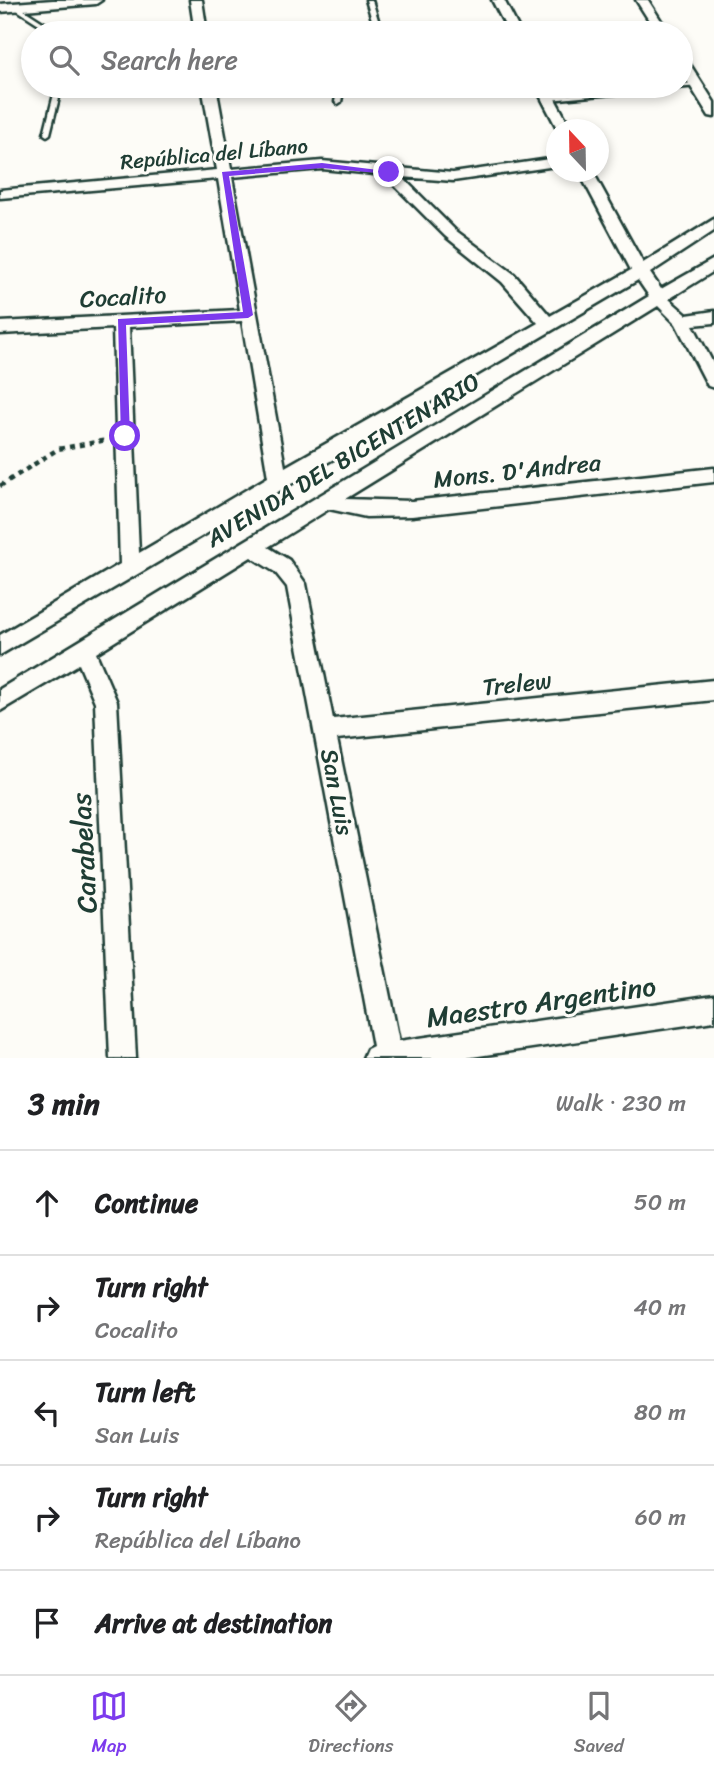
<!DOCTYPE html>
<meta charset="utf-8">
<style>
:root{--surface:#fff;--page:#f2f2f2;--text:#202124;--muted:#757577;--line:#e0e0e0;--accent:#7c3aed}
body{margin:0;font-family:Sriracha,sans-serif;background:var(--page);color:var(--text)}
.compass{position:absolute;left:546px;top:119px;width:63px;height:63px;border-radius:50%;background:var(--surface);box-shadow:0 4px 10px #0003;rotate:338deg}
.stop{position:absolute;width:21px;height:21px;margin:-16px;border:5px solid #7c3aed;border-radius:50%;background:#fff}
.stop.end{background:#7c3aed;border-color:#fff;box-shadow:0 2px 7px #0008}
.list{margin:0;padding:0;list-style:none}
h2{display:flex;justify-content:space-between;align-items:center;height:91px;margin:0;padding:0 28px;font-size:30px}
h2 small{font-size:23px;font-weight:400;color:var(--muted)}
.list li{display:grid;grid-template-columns:46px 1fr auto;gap:21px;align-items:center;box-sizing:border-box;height:105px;padding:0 28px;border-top:2px solid var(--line)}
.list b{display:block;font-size:26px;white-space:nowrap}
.list p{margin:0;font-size:23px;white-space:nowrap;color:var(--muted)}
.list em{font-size:23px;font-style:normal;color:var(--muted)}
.icon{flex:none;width:38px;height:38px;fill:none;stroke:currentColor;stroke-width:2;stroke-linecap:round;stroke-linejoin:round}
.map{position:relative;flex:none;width:714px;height:1058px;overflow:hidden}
.search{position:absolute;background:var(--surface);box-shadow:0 4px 10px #0003;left:21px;right:21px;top:21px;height:77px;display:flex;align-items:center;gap:18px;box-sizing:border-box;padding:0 24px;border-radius:38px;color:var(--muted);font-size:26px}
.sheet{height:616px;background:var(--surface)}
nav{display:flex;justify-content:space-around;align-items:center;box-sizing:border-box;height:98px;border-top:2px solid var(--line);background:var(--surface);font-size:19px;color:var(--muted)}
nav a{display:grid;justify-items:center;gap:4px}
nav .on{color:var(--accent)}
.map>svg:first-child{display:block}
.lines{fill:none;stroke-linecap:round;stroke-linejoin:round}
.lane-casing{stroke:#1f3d34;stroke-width:5}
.street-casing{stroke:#1f3d34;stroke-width:5}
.path{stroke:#1f3d34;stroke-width:4.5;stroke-dasharray:5 5;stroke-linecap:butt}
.lane{fill:#fdfcf7;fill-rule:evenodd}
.street{fill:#fdfcf7;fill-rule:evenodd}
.route{fill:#7c3aed}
.labels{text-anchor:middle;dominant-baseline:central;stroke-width:6;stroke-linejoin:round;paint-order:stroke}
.far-street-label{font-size:21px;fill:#1f3d34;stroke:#fdfcf7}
.street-label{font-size:24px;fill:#1f3d34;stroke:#fdfcf7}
.near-street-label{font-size:28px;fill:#1f3d34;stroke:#fdfcf7}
</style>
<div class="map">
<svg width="714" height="1058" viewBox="0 0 714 1058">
<rect width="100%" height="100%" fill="#fdfcf7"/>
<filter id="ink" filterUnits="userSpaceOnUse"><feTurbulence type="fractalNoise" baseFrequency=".0143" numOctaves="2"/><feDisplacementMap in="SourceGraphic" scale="14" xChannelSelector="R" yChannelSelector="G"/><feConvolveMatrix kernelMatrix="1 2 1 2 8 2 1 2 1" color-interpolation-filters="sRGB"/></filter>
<g filter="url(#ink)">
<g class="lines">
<!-- lane casing -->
<g class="lane-casing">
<path id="lane" d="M366 0H372L382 33H376Z
M16 5 18 6 60 33H53L14 8 13 7Z
M696 83 698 84V86L549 100 546 98 549 96 665 86H681V84Z
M56 86H62L50 134 47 136 44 134Z
M246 86H264L261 88 210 94 207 92 210 90Z
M338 86H344L341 102 338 104 335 102Z"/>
</g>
<!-- street casing -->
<g class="street-casing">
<path id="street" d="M53 0H102L96 4 0 12V4Z
M190 0H202L207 33H195Z
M492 0H504L521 33H509Z
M636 0H648L669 33H657Z
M681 57 686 58 714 102V117L709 116 681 71Z
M202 86H216L231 169 322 161 453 173 556 158V166L453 181 402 177 455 230 514 274 550 316 631 270 579 172H593L643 263 714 219V231L650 273 661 289 714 259V271L669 299 687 315 714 311V323L693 325 714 365V388L708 386 676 324 658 306 345 499 412 501 714 468V482L412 516 366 517 329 509 268 547 289 560 306 584 333 719 714 680V700L337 739 399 1041 714 995V1021L465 1058H363L367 1049 373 1046 287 587 275 572 251 557 96 653 117 702 136 1058H110L95 702 79 664 0 711V689L649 296 638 280 0 655V635L120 564 113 328 0 334V322L240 310 218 179 0 198V190L217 170ZM322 169 384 175 445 236 502 282 538 323 285 467 232 177ZM242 321 268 477 139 553 129 327Z
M535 86H548L572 130H558Z"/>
</g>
<!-- path -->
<path class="path" d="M0 486 58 449 107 440"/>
<!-- lane -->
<use href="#lane" class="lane"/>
<!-- street -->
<use href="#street" class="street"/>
</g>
</g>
<!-- route -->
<path class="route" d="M322 163 394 172 389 174 322 168 229 176 253 315 248 318 126 325 130 436 121 439 118 319 243 312 222 172Z"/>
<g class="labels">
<!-- far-street labels -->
<g class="far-street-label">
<text transform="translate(214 154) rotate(-5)">República del Líbano</text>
</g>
<!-- street labels -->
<g class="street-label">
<text transform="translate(123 297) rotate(-3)">Cocalito</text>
<text transform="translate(343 460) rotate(-31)">AVENIDA DEL BICENTENARIO</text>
<text transform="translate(517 471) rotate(-6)">Mons. D'Andrea</text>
<text transform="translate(517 684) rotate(-6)">Trelew</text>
<text transform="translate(337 792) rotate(79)">San Luis</text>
</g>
<!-- near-street labels -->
<g class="near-street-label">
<text transform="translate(84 853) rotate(-93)">Carabelas</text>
<text transform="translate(541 1002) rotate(-8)">Maestro Argentino</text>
</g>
</g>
</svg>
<svg class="compass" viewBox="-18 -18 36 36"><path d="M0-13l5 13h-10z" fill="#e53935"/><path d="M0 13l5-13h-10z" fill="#757577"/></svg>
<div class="stop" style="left:125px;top:436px"></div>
<div class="stop end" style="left:389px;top:172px"></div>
<div class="search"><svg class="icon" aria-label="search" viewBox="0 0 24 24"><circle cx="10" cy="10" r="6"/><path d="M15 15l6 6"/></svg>Search here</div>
</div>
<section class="sheet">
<h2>3 min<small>Walk · 230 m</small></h2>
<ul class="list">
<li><svg class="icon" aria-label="ahead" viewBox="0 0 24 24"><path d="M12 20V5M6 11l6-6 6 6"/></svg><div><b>Continue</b></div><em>50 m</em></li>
<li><svg class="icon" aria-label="right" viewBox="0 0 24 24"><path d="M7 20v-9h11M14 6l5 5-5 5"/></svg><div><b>Turn right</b><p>Cocalito</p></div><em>40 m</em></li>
<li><svg class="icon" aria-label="left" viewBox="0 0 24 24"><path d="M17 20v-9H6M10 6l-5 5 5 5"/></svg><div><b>Turn left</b><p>San Luis</p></div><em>80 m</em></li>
<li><svg class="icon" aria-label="right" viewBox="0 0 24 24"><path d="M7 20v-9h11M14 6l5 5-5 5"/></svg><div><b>Turn right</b><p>República del Líbano</p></div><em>60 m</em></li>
<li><svg class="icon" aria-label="arrive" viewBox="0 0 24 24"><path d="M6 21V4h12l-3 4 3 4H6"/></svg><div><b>Arrive at destination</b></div></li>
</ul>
</section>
<nav>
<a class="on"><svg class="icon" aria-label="map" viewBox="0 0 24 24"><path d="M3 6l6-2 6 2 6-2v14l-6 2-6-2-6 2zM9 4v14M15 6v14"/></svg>Map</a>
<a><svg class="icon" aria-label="directions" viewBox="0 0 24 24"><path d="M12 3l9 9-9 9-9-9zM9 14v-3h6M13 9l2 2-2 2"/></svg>Directions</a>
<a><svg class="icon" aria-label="saved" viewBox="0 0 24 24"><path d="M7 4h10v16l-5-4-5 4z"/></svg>Saved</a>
</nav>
